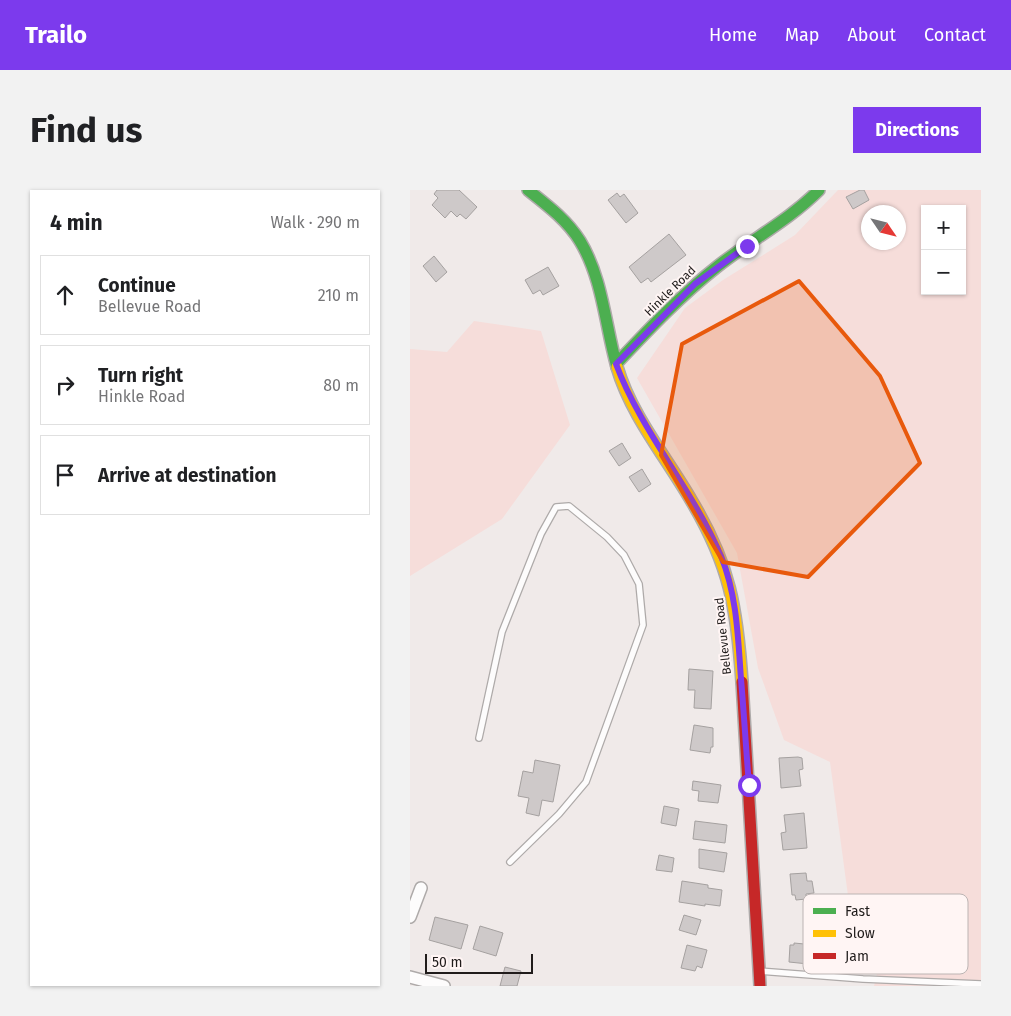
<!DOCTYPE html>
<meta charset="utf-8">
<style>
:root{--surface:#fff;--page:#f2f2f2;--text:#202124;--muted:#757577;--line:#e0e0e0;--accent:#7c3aed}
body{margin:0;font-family:"Fira Sans",sans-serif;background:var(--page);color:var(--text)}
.controls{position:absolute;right:15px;top:15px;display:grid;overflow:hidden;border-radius:0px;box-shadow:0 1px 4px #0004}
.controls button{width:45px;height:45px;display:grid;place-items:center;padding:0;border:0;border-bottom:1px solid var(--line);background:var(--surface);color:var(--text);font:25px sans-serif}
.compass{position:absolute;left:451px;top:15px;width:45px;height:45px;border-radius:50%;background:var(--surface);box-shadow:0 1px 4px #0004;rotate:125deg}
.scale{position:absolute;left:15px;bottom:12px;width:108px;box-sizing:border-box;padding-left:5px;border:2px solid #201c1b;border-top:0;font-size:14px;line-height:18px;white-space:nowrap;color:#201c1b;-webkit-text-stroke:4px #fff5f4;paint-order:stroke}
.stop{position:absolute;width:15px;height:15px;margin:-11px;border:4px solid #7c3aed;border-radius:50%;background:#fff}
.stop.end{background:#7c3aed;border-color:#fff;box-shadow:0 1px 5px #0008}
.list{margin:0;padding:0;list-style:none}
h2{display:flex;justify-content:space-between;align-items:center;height:65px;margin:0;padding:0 20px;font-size:21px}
h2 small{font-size:16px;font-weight:400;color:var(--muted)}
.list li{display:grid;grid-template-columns:32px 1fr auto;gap:15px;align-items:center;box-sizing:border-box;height:80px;margin:0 10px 10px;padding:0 10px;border:1px solid var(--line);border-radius:0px}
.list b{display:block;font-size:19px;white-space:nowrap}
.list p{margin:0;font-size:16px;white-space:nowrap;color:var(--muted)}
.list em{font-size:16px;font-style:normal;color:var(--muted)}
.icon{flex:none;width:28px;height:28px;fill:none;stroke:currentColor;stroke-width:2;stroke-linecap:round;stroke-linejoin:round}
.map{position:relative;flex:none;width:571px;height:796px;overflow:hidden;border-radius:0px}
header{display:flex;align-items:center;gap:30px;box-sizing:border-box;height:70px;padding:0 25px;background:var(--accent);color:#fff}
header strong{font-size:24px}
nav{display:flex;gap:28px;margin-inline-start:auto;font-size:18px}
.intro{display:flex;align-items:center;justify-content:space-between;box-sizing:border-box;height:120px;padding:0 30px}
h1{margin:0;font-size:35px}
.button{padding:12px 22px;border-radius:0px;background:var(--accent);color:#fff;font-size:18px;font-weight:700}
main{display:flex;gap:30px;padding:0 30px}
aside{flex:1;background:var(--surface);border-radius:0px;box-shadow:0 1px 4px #0004}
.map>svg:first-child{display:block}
.green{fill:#f6ddda;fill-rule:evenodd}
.building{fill:#cec9c9;stroke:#a5a1a0}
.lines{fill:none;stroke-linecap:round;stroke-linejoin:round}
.lane-casing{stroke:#aeaaa9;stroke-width:8}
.street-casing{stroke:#aeaaa9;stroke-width:14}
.fast-casing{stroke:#aeaaa9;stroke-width:14}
.slow-casing{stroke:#aeaaa9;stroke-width:14}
.jam-casing{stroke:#aeaaa9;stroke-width:14}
.lane{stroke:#fdfcfc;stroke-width:5.5}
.street{stroke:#fdfcfc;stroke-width:11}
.fast{stroke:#4caf50;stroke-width:11}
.slow{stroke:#ffc107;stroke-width:11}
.jam{stroke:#c62828;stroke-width:11}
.route{stroke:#7c3aed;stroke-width:6}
.marked{fill:#e8590c;fill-opacity:0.2;stroke:#e8590c;stroke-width:4;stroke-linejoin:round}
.labels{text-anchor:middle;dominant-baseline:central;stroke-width:4;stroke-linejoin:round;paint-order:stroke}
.street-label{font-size:12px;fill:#201c1b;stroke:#fff5f4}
.key{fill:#fff5f4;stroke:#bcb4b3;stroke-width:1}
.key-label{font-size:14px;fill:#201c1b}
</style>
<header>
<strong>Trailo</strong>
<nav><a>Home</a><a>Map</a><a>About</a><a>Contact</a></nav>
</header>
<div class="intro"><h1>Find us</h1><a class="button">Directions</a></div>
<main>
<aside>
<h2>4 min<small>Walk · 290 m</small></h2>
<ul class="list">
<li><svg class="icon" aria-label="ahead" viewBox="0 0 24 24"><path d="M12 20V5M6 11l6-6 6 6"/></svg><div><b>Continue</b><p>Bellevue Road</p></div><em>210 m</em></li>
<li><svg class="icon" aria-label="right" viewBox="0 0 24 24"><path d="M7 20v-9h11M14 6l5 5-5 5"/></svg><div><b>Turn right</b><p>Hinkle Road</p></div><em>80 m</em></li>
<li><svg class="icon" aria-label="arrive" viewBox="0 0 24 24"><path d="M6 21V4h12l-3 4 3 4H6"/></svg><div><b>Arrive at destination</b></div></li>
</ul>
</aside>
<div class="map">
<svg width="571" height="796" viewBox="0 0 571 796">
<rect width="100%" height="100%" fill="#f0eae9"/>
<!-- green -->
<path class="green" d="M428 0H571V796H464L475 749 441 728 420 572 374 550 348 478 327 363 227 188 275 118 313 90 385 45ZM515 19H552V101H515ZM458 22H488V52H458Z
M64 131 131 141 160 235 92 329 0 386V159L37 162Z"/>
<!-- building -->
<path class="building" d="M27 0H49L67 17 56 29 50 24 47 27 41 21 35 28 22 15 28 8 24 4Z
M450 0H454L459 10 443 19 436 7Z
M207 3 210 7 214 4 228 23 216 33 198 10Z
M259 44 276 65 241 92 238 88 231 93 219 77Z
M24 66 37 82 26 92 13 76Z
M138 77 149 96 133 105 130 100 123 104 115 90Z
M212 253 221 268 209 276 199 261Z
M232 279 241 294 229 302 219 287Z
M279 479 303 481 301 519 284 518 285 500H278Z
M284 535 303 538V557H301L300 563 280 560Z
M388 567 392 568 393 579 389 580 391 596 371 598 369 568Z
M125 570 150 575 143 612 132 610 129 626 116 623 119 608 108 606 113 581 123 583Z
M283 591 311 595 308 613 288 611 289 601 282 600Z
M254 616 269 619 266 636 251 633Z
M394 623 397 658 373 660 371 643 376 642 374 625Z
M285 631 317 635 315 653 283 649Z
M289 659 317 663 314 682 289 678Z
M249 665 264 668 262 682 246 680Z
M396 683 397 691H402L404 703 396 704V709L386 710 385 705H382L380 684Z
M272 691 298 695V698L312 700 310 716 295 714V716L269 712Z
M274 725 291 730 286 745 269 740Z
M25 727 58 735 51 759 19 750Z
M70 736 93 743 86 766 63 759Z
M384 753 415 756 414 773H408V775L379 772 380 755H384Z
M277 755 297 760 292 778 287 776 285 781 271 778Z
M95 777 111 781 107 796H90Z"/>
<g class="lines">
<!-- lane casing -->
<g class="lane-casing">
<path id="lane" d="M69 548 92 442 131 344 146 317 159 316 197 347 214 365 229 394 233 435 176 592 149 624 100 672
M350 781 453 789 571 794"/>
</g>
<!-- street casing -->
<g class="street-casing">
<path id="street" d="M0 727 11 698
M0 787 34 796"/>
</g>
<!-- fast casing -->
<g class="fast-casing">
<path id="fast" d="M118 0C137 15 157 30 170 51 193 89 195 135 207 177
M206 174C238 140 271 105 308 76 341 50 379 30 409 0"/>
</g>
<!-- slow casing -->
<g class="slow-casing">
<path id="slow" d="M207 177C221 225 256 267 281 310 320 375 327 418 332 492"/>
</g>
<!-- jam casing -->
<g class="jam-casing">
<path id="jam" d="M332 492 350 796"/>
</g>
<!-- lane -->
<use href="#lane" class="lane"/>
<!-- street -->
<use href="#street" class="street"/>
<!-- fast -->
<use href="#fast" class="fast"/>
<!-- slow -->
<use href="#slow" class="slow"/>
<!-- jam -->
<use href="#jam" class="jam"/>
</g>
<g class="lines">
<!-- route -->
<path class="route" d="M337 56 285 94 206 174C232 243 282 298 311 366 327 405 328 448 331 489 334 524 336 559 339 595"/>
</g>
<!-- marked area -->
<path class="marked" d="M389 91 470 186 510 273 398 387 313 372 251 265 272 154Z"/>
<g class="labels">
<!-- street labels -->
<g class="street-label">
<text transform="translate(260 101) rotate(-44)">Hinkle Road</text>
<text transform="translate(313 446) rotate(-96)">Bellevue Road</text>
</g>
</g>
<!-- legend -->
<rect x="393" y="704" width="165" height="80" rx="8" class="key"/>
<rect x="403" y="718" width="23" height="6" fill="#4caf50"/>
<rect x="403" y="740" width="23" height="7" fill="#ffc107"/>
<rect x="403" y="763" width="23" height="6" fill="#c62828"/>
<g class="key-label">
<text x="435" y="726">Fast</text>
<text x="435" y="748">Slow</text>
<text x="435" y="771">Jam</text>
</g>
</svg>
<div class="controls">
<button>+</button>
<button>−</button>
</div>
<svg class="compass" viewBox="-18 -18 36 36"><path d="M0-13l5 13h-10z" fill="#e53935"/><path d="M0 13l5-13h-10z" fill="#757577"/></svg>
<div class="scale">50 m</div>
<div class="stop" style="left:339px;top:595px"></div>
<div class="stop end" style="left:337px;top:56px"></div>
</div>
</main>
